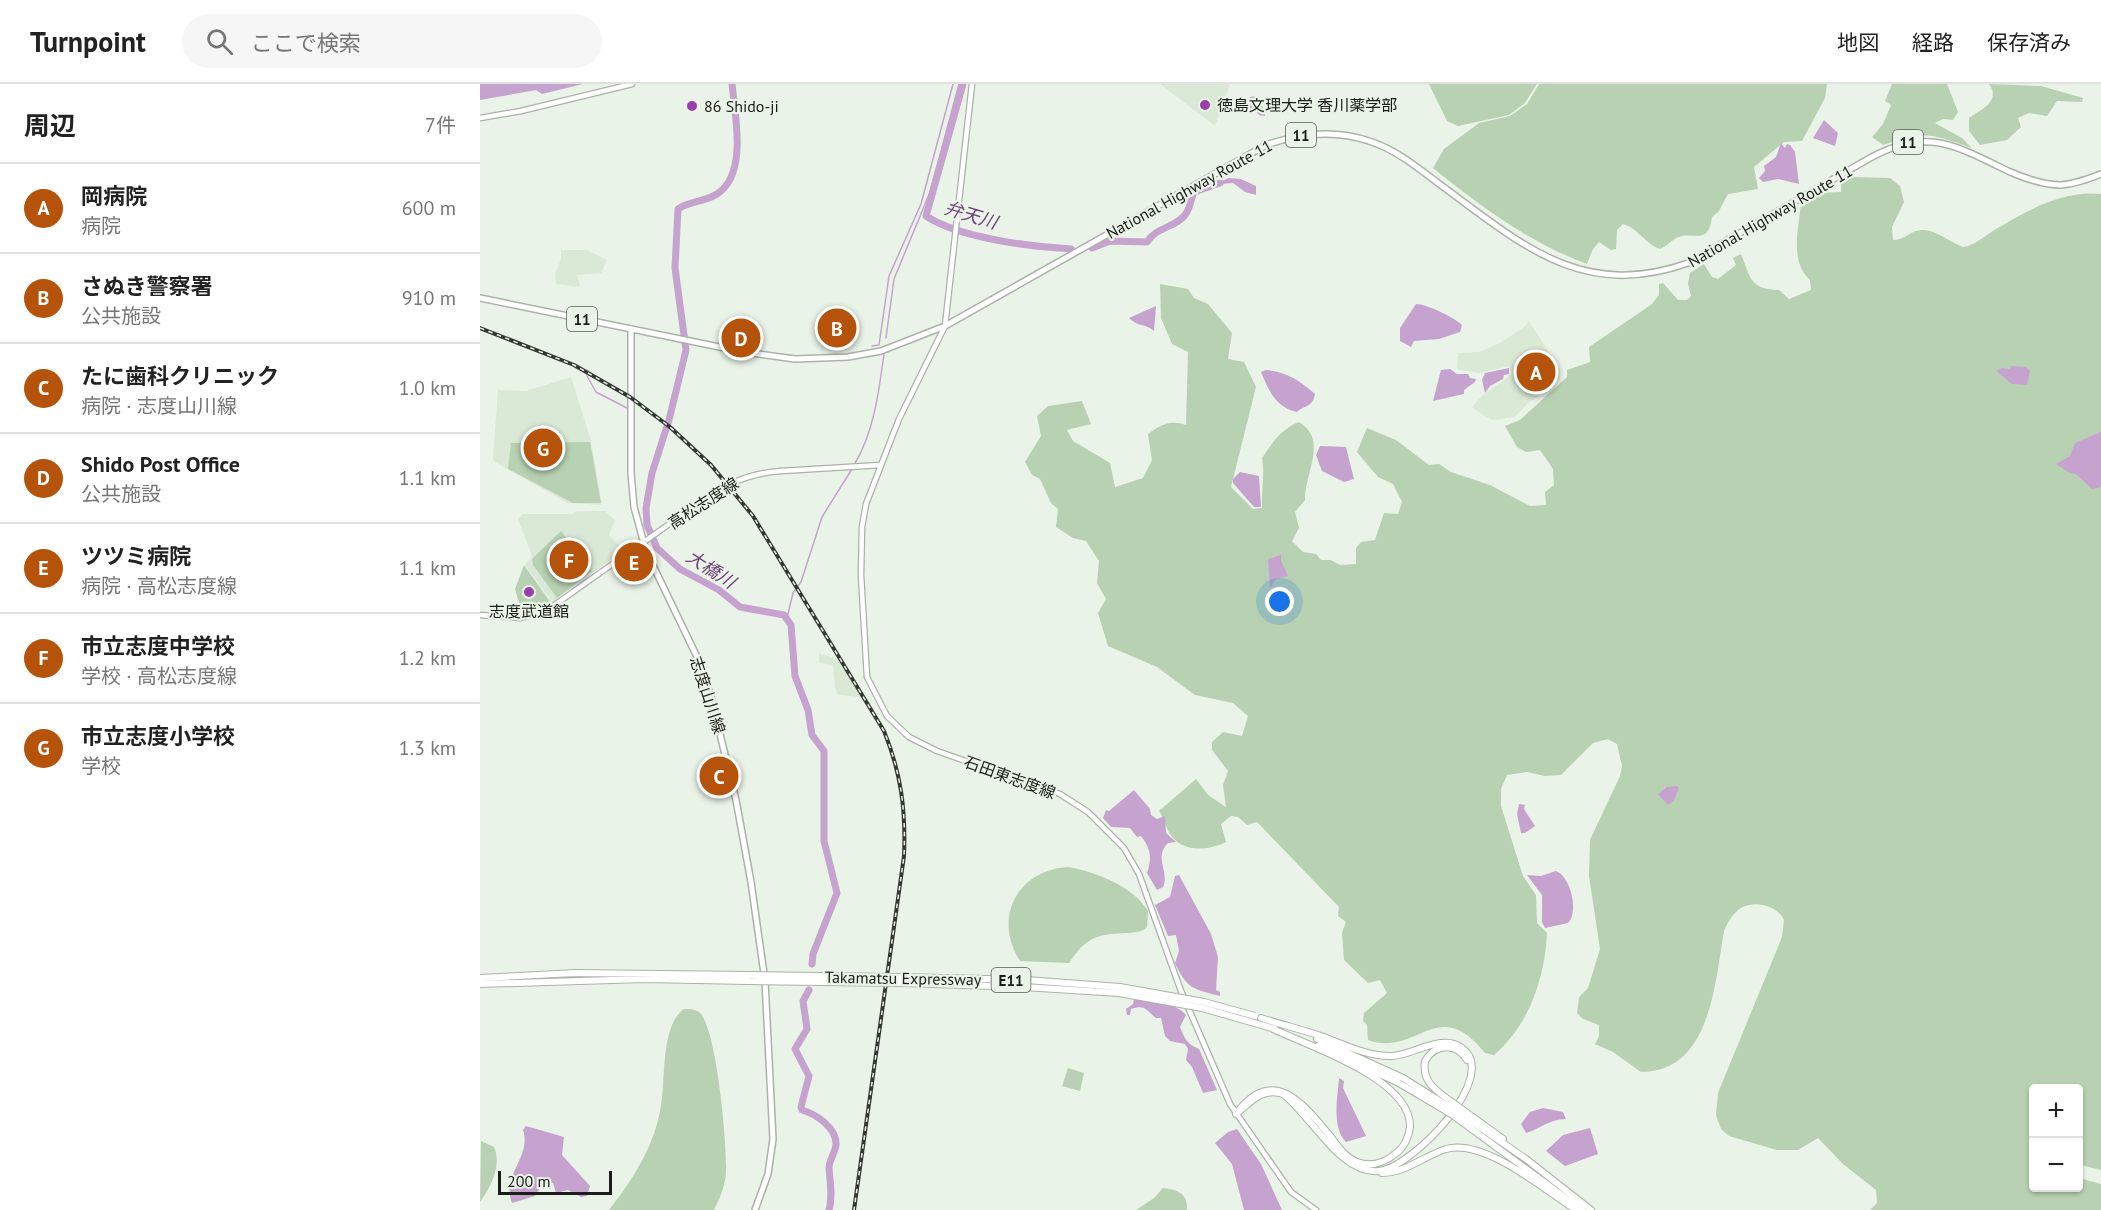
<!DOCTYPE html>
<html lang="ja">
<meta charset="utf-8">
<style>
:root{--surface:#fff;--page:#f6f6f6;--text:#222;--muted:#767676;--line:#e0e0e0;--accent:#b45309}
body{margin:0;font-family:"PT Sans","Noto Sans JP",sans-serif;background:var(--page);color:var(--text)}
.controls{position:absolute;right:18px;bottom:18px;display:grid;overflow:hidden;border-radius:6px;box-shadow:0 2px 4px #0004}
.controls button{width:54px;height:54px;display:grid;place-items:center;padding:0;border:0;border-bottom:2px solid var(--line);background:var(--surface);color:var(--text);font:30px sans-serif}
.scale{position:absolute;left:18px;bottom:15px;width:114px;box-sizing:border-box;padding-left:6px;border:3px solid #1a1d19;border-top:0;font-size:16px;line-height:21px;white-space:nowrap;color:#1a1d19;-webkit-text-stroke:4px #eaf3e7;paint-order:stroke}
.you{position:absolute;left:800px;top:518px;width:21px;height:21px;margin:-15px;border:4px solid #fff;border-radius:50%;background:#1a73e8;box-shadow:0 0 0 9px #1a73e833}
.badge{display:grid;place-items:center;width:39px;height:39px;border-radius:50%;background:var(--accent);color:#fff;font-size:20px;font-weight:700}
.pin{position:absolute;translate:-50% -50%;border:3px solid #fff;box-shadow:0 2px 6px #0006}
.list{margin:0;padding:0;list-style:none}
h2{display:flex;justify-content:space-between;align-items:center;height:78px;margin:0;padding:0 24px;font-size:26px}
h2 small{font-size:20px;font-weight:400;color:var(--muted)}
.list li{display:grid;grid-template-columns:39px 1fr auto;gap:18px;align-items:center;box-sizing:border-box;height:90px;padding:0 24px;border-top:2px solid var(--line)}
.list b{display:block;font-size:22px;white-space:nowrap}
.list p{margin:0;font-size:20px;white-space:nowrap;color:var(--muted)}
.list em{font-size:20px;font-style:normal;color:var(--muted)}
.icon{flex:none;width:33px;height:33px;fill:none;stroke:currentColor;stroke-width:2;stroke-linecap:round;stroke-linejoin:round}
.map{position:relative;flex:none;width:1621px;height:1126px;overflow:hidden}
header{display:flex;align-items:center;gap:36px;box-sizing:border-box;height:84px;padding:0 30px;background:var(--surface);border-bottom:2px solid var(--line)}
header strong{font-size:28px}
nav{display:flex;gap:33px;margin-inline-start:auto;font-size:21px}
.search{width:420px;height:54px;background:var(--page);display:flex;align-items:center;gap:15px;box-sizing:border-box;padding:0 21px;border-radius:33px;color:var(--muted);font-size:22px}
main{display:flex}
aside{flex:1;background:var(--surface)}
.map>svg:first-child{display:block}
.built{fill:#dae8d6}
.green{fill:#b8d1b2}
.water{fill:#c6a2ce}
.lines{fill:none;stroke-linecap:round;stroke-linejoin:round}
.stream{stroke:#c6a2ce;stroke-width:1.5}
.river{stroke:#c6a2ce;stroke-width:7}
.secondary-casing{stroke:#aab3a8;stroke-width:7}
.primary-casing{stroke:#aab3a8;stroke-width:8}
.trunk-casing{stroke:#aab3a8;stroke-width:8}
.motorway-casing{stroke:#aab3a8;stroke-width:8}
.secondary{stroke:#fff;stroke-width:4.5}
.primary{stroke:#fff;stroke-width:5}
.trunk{stroke:#fff;stroke-width:5}
.motorway{stroke:#fff;stroke-width:6}
.rail-casing{stroke:#343833;stroke-width:4}
.rail{stroke:#eaf3e7;stroke-width:1.5;stroke-dasharray:4.5;stroke-linecap:butt}
.secondary-bridge-casing{stroke:#aab3a8;stroke-width:7;stroke-linecap:butt}
.motorway-bridge-casing{stroke:#aab3a8;stroke-width:8;stroke-linecap:butt}
.secondary-bridge{stroke:#fff;stroke-width:4.5}
.motorway-bridge{stroke:#fff;stroke-width:6}
.poi-dot{fill:#983fab;stroke:#eaf3e7;stroke-width:2}
.labels{text-anchor:middle;dominant-baseline:central;stroke-width:4.5;stroke-linejoin:round;paint-order:stroke}
.shield{fill:#eaf3e7;stroke:#585d57;stroke-width:1.5}
.shield-label{font-size:15px;font-weight:bold;fill:#1a1d19}
.poi-label{font-size:16px;fill:#1a1d19;stroke:#eaf3e7;text-anchor:start}
.street-label{font-size:16px;fill:#1a1d19;stroke:#eaf3e7}
.water-label{font-size:18px;font-style:italic;fill:#70427b;stroke:#eaf3e7}
</style>
<header>
<strong>Turnpoint</strong>
<div class="search"><svg class="icon" aria-label="search" viewBox="0 0 24 24"><circle cx="10" cy="10" r="6"/><path d="M15 15l6 6"/></svg>ここで検索</div>
<nav><a>地図</a><a>経路</a><a>保存済み</a></nav>
</header>
<main>
<aside>
<h2>周辺<small>7件</small></h2>
<ul class="list">
<li><span class="badge">A</span><div><b>岡病院</b><p>病院</p></div><em>600 m</em></li>
<li><span class="badge">B</span><div><b>さぬき警察署</b><p>公共施設</p></div><em>910 m</em></li>
<li><span class="badge">C</span><div><b>たに歯科クリニック</b><p>病院 · 志度山川線</p></div><em>1.0 km</em></li>
<li><span class="badge">D</span><div><b>Shido Post Office</b><p>公共施設</p></div><em>1.1 km</em></li>
<li><span class="badge">E</span><div><b>ツツミ病院</b><p>病院 · 高松志度線</p></div><em>1.1 km</em></li>
<li><span class="badge">F</span><div><b>市立志度中学校</b><p>学校 · 高松志度線</p></div><em>1.2 km</em></li>
<li><span class="badge">G</span><div><b>市立志度小学校</b><p>学校</p></div><em>1.3 km</em></li>
</ul>
</aside>
<div class="map">
<svg width="1621" height="1126" viewBox="0 0 1621 1126">
<rect width="100%" height="100%" fill="#eaf3e7"/>
<!-- built -->
<path class="built" d="M680 0H750L735 42Z
M81 166H107L127 176 121 189 97 191 100 201 97 203 76 200 75 190 81 175Z
M1049 237 1080 286 1079 293 1074 302 1049 318 1035 333 1013 336 1003 331 992 323 1002 312 1032 290 1029 282 999 289 980 286 977 284 978 269 999 268 1020 259 1044 243Z
M91 293 111 357 122 421 88 419 15 378 13 375 18 306 46 307Z
M97 427H125L135 436 129 451 144 466 72 518 45 481 52 472 38 435 43 430H93Z
M339 569 360 576 381 613 358 611 355 604 353 581 339 579Z"/>
<!-- green -->
<path class="green" d="M949 0H1057L1045 19 1029 31 978 42 967 37Z
M1059 0H1347L1345 14 1322 57 1304 58 1274 83 1278 105 1248 110 1239 127 1232 133C1228 163 1214 146 1196 154 1191 157 1187 162 1180 165 1165 160 1158 144 1143 140L1137 146 1136 165 1131 166 1119 158 1113 165 1107 180C1050 159 1000 122 953 84L964 65 999 39 1030 32 1047 20Z
M1412 0H1467L1478 28 1473 36 1463 35 1455 39 1482 54 1492 64C1451 50 1446 46 1403 61L1392 53 1403 40 1411 21 1405 17Z
M1509 0 1561 2 1603 14 1602 18 1577 17 1567 32 1549 29 1538 34 1541 43 1527 56 1500 61 1489 47V34C1499 26 1522 18 1509 0Z
M1372 93 1410 94 1420 102 1424 118 1412 143 1413 156C1423 156 1427 150 1436 147 1453 142 1468 158 1483 163 1494 162 1506 151 1516 145 1548 126 1583 106 1621 110V1086L1601 1081 1598 1068V1004H1554V1104H1598L1599 1094 1621 1100V1126H1390L1397 1119 1396 1106 1363 1080 1338 1054 1318 1066H1297L1249 1052 1241 1045 1236 1031 1238 1009 1302 853 1304 836C1297 821 1275 816 1261 824 1253 829 1248 838 1244 847 1235 898 1231 988 1161 988L1133 968 1115 960 1119 952V941L1103 935 1097 929 1099 913 1108 904 1120 865 1109 792 1110 756 1140 692 1142 682 1137 660 1128 655 1113 659 1081 691 1065 692 1047 688 1027 691 1021 705V722L1043 792 1056 811 1057 839 1067 849C1065 894 1049 941 1014 971L1005 969C957 909 937 974 888 956L887 941 883 937 884 929 907 909 900 896 888 899 864 876 862 849 866 838 858 832 859 823 777 738 767 741 758 733 751 732 741 740 746 758C726 768 697 769 687 744 684 737 683 733 679 727L716 695 728 711 746 723 743 701 748 687 732 666V658L743 648 762 652 768 632 753 619 715 611 677 583 628 562 618 529 626 515 617 499 619 477 606 457 593 454 576 443 578 425 571 419 560 395 552 391 545 378 561 352 557 332 568 322 602 317 611 340 587 346 593 357 630 379 635 403 663 394 672 376 668 350C682 340 690 336 706 341L708 268 692 260 681 234 680 200 708 205 714 214 728 220 752 249 748 275 764 278 776 303 751 403 773 425 782 424C781 407 785 391 782 374 793 358 801 345 819 338 849 356 824 390 825 416L815 428 819 444 812 457 823 468 836 470 841 476H851L860 481 876 480V464L881 458 895 456 904 429 918 430 922 418 913 400 898 393 877 368 887 344 916 356 949 381 959 380 971 388 1010 401 1050 422 1066 421 1065 408 1074 401 1073 385 1060 366 1046 368 1037 363 1025 342 1040 336 1087 293V286L1110 278 1109 263 1172 220 1179 211V200L1183 199 1198 216H1207L1211 212 1208 200 1210 189 1224 180 1232 193 1238 195 1256 181 1253 174 1261 170C1271 195 1270 205 1299 206L1309 215 1331 206 1330 196C1309 177 1319 144 1321 118L1336 109 1361 108V99Z
M110 358 121 419H93L28 385 31 359Z
M81 447 112 487 77 514 53 481 52 475Z
M44 481 71 519 42 529 35 505Z
M588 783C616 788 653 802 668 827L667 843C662 848 657 848 649 849 618 850 607 852 589 879L540 877C512 833 538 786 588 783Z
M204 925C211 925 216 925 221 930 237 950 247 1058 246 1086 246 1100 240 1114 234 1126H129C156 1091 177 1058 182 1014 185 990 182 940 204 925Z
M588 984 604 989 600 1007 582 1002Z
M1 1057 14 1063C22 1081 11 1103 0 1118Z
M683 1104C698 1106 708 1109 707 1126H656L674 1114Z"/>
<!-- water -->
<path class="water" d="M0 0H103L62 10 56 6 0 16Z
M777 12 780 14 785 32 779 31 775 26 771 29 769 25 765 26 770 13Z
M1344 36 1358 49 1355 62 1333 54Z
M1301 59 1305 64 1307 60 1310 61 1315 68 1319 100 1298 95 1283 98 1279 94 1285 87 1284 82 1296 73Z
M749 94 761 95 776 102V111L765 108 753 99 731 101Z
M936 220C947 220 975 234 982 241L980 248 959 255 934 257 931 263 920 257V244Z
M676 222 674 247C665 239 660 244 649 234Z
M1531 282 1546 283 1550 287 1547 301 1532 300 1516 287 1522 284 1530 285Z
M1029 284V290L1024 291 1023 295 1010 302 1005 309 1002 296 1005 289Z
M970 285 977 290H988L990 294 996 295 995 298 984 306V310L953 317 961 286Z
M786 286C807 288 819 296 835 310 833 323 825 321 817 328 795 323 788 305 781 288Z
M1621 348V403L1612 405 1596 390 1590 389 1576 380 1590 372 1595 359Z
M840 362 866 363 874 395 864 398 842 387 836 371Z
M760 388 779 392 781 423H774L753 399V395Z
M801 471V477L808 492 796 495 790 504 788 475Z
M1197 702 1199 704 1194 716 1188 721 1178 710 1187 703Z
M654 706 670 725 671 731 677 735 685 732 686 749 696 758 688 759C673 774 690 788 683 803L677 806 667 789C672 774 671 765 661 752L657 753 650 744 631 743 623 734 626 726 629 727Z
M1039 720 1045 721 1044 725 1055 742 1045 749H1041L1037 730Z
M1076 787C1091 793 1099 828 1088 839L1065 844 1062 838V811L1047 791 1061 792Z
M699 791 731 850 738 873 736 906 740 908V912C713 905 707 905 695 879L699 867 696 851 688 852 675 821 690 813 695 792Z
M654 915C670 918 696 918 706 931L700 943C704 954 708 961 719 965L737 1006 723 1009 712 983 706 976 708 965 705 960 690 957 685 952 681 934H676C666 926 665 920 651 925L650 931H647L646 925 653 920Z
M859 994 864 997 863 1004 886 1052 866 1058C851 1043 858 1011 859 994Z
M1063 1024 1083 1028 1086 1035C1069 1035 1060 1045 1046 1049L1041 1040 1050 1028Z
M46 1042 84 1053 82 1071 110 1102 107 1112 101 1113 88 1106 76 1109 73 1099 64 1098 55 1112 32 1119C21 1091 52 1073 43 1046Z
M1110 1044 1118 1070 1085 1082 1066 1067 1083 1051Z
M757 1045 781 1080 802 1126H764L752 1080 735 1059 748 1048Z"/>
<g class="lines">
<!-- stream -->
<path class="stream" d="M406 254 414 195 450 108 479 0
M392 262 399 261 409 192 441 120 473 0
M107 292 116 308 147 324
M374 381C394 349 399 306 404 270
M307 534 313 509 321 498 342 433 372 385"/>
<!-- river -->
<path class="river" d="M252 0C255 31 268 90 237 110 225 118 209 117 198 125L195 184 206 266 189 336 172 389 166 424 167 441 177 464 200 485 239 506 260 523 304 531 311 541 315 592 328 626 332 651 344 667V757L357 809 333 870 332 880
M483 0 446 132C479 154 552 163 591 165
M612 164 630 157 667 158C676 143 695 144 705 131 711 123 710 116 714 108L740 99
M329 906 323 917 327 945 315 965 329 992 321 1023 322 1026C336 1030 357 1044 356 1061 355 1069 349 1076 349 1084 350 1098 353 1112 349 1126"/>
<!-- secondary casing -->
<g class="secondary-casing">
<path id="secondary" d="M492 0 465 242 419 335 386 420 382 443 381 491 387 593 407 632 429 653 457 667 580 710 608 728 644 764 659 790 701 907 750 1020 811 1108 836 1126
M0 34 41 27 152 0
M301 387 401 381
M0 531 41 534 66 527 212 424"/>
</g>
<!-- primary casing -->
<g class="primary-casing">
<path id="primary" d="M151 245V389L154 423 166 467 219 577 231 613 256 716 271 798 285 897 293 1055 288 1090 275 1126"/>
</g>
<!-- trunk casing -->
<g class="trunk-casing">
<path id="trunk" d="M0 214 264 268 315 275 368 273 401 267 465 242 786 61C820 49 854 45 889 57 915 65 937 83 958 99 1040 159 1101 217 1208 179L1390 74C1446 43 1475 61 1528 87 1544 94 1563 101 1581 101 1595 100 1608 95 1621 90"/>
</g>
<!-- motorway casing -->
<g class="motorway-casing">
<path id="motorway" d="M422 893 546 896 640 903
M0 894 95 889 269 891
M422 899 544 903 639 909
M0 900 164 895 269 897
M781 934C800 940 819 945 838 951 862 959 887 973 912 972 934 971 962 949 982 964 1021 992 933 1083 899 1087 860 1091 832 1032 803 1010 782 1003 771 1018 756 1030 789 985 818 1012 845 1046 855 1057 863 1073 877 1078 891 1083 904 1079 915 1070 924 1064 929 1053 930 1043 932 995 828 962 791 944
M771 938 795 945
M837 955 923 994 966 1021
M838 962 917 998 963 1025
M969 1016C954 1005 942 997 945 977 955 960 976 958 987 976
M980 1024 1023 1055
M978 1028 1046 1075 1111 1126
M974 1032 1102 1126
M902 1089C925 1089 944 1072 966 1065 1004 1054 1065 1106 1096 1126"/>
</g>
<!-- secondary -->
<use href="#secondary" class="secondary"/>
<!-- primary -->
<use href="#primary" class="primary"/>
<!-- trunk -->
<use href="#trunk" class="trunk"/>
<!-- motorway -->
<use href="#motorway" class="motorway"/>
<!-- rail casing -->
<g class="rail-casing">
<path id="rail" d="M0 244 94 281 150 313 190 343 231 381 273 432 404 647C421 689 426 726 424 772L374 1126"/>
</g>
<!-- rail -->
<use href="#rail" class="rail"/>
<!-- secondary-bridge casing -->
<g class="secondary-bridge-casing">
<path id="secondary-bridge" d="M212 424C244 402 262 390 301 387"/>
</g>
<!-- motorway-bridge casing -->
<g class="motorway-bridge-casing">
<path id="motorway-bridge" d="M269 891 422 893
M269 897 422 899
M640 903 724 918 775 932
M639 909 722 924 771 938
M969 1016 980 1024
M966 1021 978 1028
M963 1025 974 1032"/>
</g>
<!-- secondary-bridge -->
<use href="#secondary-bridge" class="secondary-bridge"/>
<!-- motorway-bridge -->
<use href="#motorway-bridge" class="motorway-bridge"/>
</g>
<!-- markers -->
<g class="poi-dot">
<circle cx="725" cy="21" r="6"/>
<circle cx="212" cy="22" r="6"/>
<circle cx="49" cy="508" r="6"/>
</g>
<g class="labels">
<!-- shield labels -->
<g class="shield">
<rect x="806" y="39" width="30" height="24" rx="4.5"/>
<rect x="1413" y="46" width="30" height="24" rx="4.5"/>
<rect x="87" y="223" width="30" height="24" rx="4.5"/>
<rect x="511.5" y="884" width="39" height="24" rx="4.5"/>
</g>
<g class="shield-label">
<text x="821" y="51">11</text>
<text x="1428" y="58">11</text>
<text x="102" y="235">11</text>
<text x="531" y="896">E11</text>
</g>
<!-- poi labels -->
<g class="poi-label">
<text x="737" y="21">徳島文理大学 香川薬学部</text>
<text x="224" y="22">86 Shido-ji</text>
<text x="49" y="527" text-anchor="middle">志度武道館</text>
</g>
<!-- street labels -->
<g class="street-label">
<text transform="translate(709 105) rotate(-29)">National Highway Route 11</text>
<text transform="translate(1290 132) rotate(-30)">National Highway Route 11</text>
<text transform="translate(223 419) rotate(-33)">高松志度線</text>
<text transform="translate(228 611) rotate(72)">志度山川線</text>
<text transform="translate(530 693) rotate(20)">石田東志度線</text>
<text transform="translate(423 894) rotate(1)">Takamatsu Expressway</text>
</g>
<!-- water labels -->
<g class="water-label">
<text transform="translate(491 131) rotate(17)">弁天川</text>
<text transform="translate(231 485) rotate(33)">大橋川</text>
</g>
</g>
</svg>
<div class="controls">
<button>+</button>
<button>−</button>
</div>
<div class="scale">200 m</div>
<div class="you"></div>
<div class="pin badge" style="left:1056px;top:288px">A</div>
<div class="pin badge" style="left:357px;top:244px">B</div>
<div class="pin badge" style="left:239px;top:692px">C</div>
<div class="pin badge" style="left:261px;top:254px">D</div>
<div class="pin badge" style="left:154px;top:478px">E</div>
<div class="pin badge" style="left:89px;top:476px">F</div>
<div class="pin badge" style="left:63px;top:364px">G</div>
</div>
</main>
